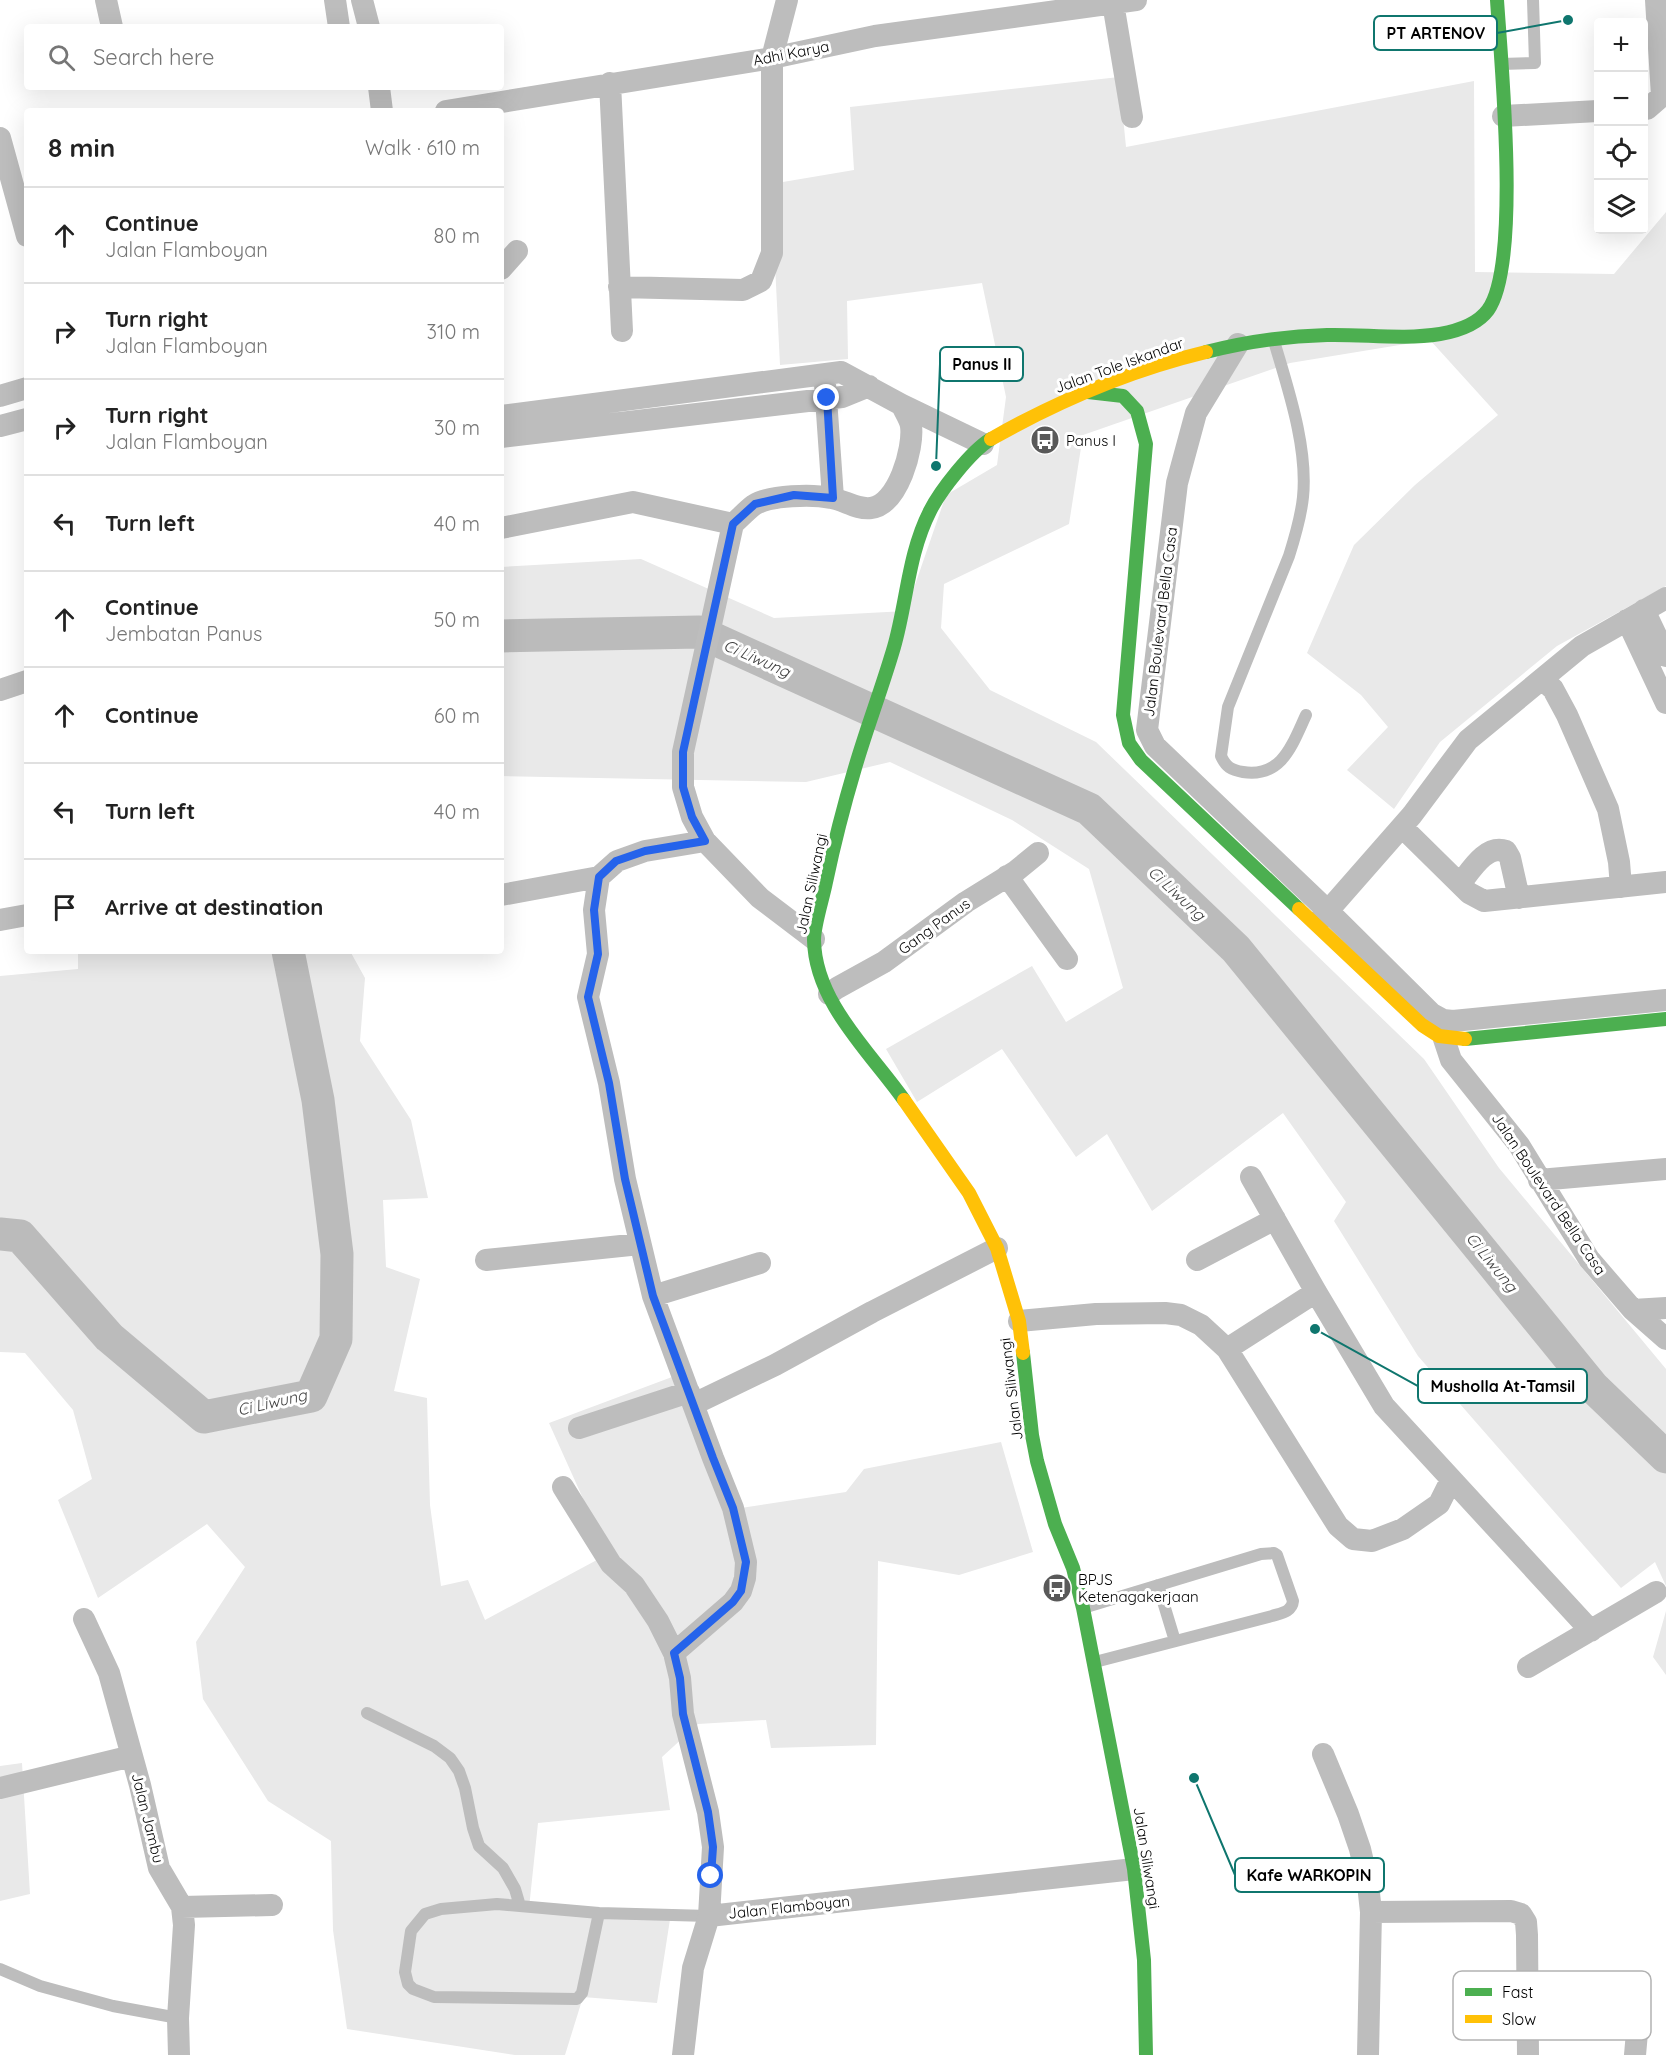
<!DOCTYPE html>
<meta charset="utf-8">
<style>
:root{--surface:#fff;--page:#f6f6f6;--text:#222;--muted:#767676;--line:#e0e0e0}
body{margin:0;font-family:Quicksand,sans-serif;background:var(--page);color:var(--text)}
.controls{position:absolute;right:18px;top:18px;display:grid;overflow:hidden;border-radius:6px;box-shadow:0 6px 24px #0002}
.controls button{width:54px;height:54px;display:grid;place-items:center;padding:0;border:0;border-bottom:2px solid var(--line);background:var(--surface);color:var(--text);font:30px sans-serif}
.stop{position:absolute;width:18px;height:18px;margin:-14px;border:4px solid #2563eb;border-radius:50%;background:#fff}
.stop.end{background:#2563eb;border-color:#fff;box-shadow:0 2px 6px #0008}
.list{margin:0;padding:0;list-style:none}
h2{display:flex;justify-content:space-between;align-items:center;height:78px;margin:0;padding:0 24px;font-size:26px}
h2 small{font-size:20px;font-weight:400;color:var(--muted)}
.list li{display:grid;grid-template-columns:39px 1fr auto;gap:18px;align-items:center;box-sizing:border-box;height:96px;padding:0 24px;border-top:2px solid var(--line)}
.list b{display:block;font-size:22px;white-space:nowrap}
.list p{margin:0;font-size:20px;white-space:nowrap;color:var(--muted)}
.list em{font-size:20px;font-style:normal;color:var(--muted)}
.icon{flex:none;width:33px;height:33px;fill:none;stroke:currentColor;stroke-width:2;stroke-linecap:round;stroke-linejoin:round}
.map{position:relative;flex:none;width:1666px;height:2055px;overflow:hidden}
.search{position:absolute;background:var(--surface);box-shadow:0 6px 24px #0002;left:24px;top:24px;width:480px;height:66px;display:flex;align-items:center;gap:15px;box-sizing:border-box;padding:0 21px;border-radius:6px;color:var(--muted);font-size:22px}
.panel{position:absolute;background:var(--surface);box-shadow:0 6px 24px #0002;left:24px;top:108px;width:480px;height:846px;border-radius:6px}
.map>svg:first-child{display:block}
.green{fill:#e9e9e9}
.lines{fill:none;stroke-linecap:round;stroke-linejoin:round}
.river{stroke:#bbb;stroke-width:33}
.lane{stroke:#bdbdbd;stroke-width:12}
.street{stroke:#bdbdbd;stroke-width:22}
.fast{stroke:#4caf50;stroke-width:14}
.slow{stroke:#ffc107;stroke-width:14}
.route{stroke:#2563eb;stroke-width:8}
.labels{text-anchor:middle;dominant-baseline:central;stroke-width:6;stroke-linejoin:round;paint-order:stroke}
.street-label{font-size:15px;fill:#000;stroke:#fff}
.poi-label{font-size:15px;fill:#000;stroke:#fff;text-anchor:start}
.water-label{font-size:16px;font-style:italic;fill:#3f3f3f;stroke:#fff}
.key{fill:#fff;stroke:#b2b2b2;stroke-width:1.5}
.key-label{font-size:16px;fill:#000}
.leader{fill:none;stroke:#0f766e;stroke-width:2}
.callout-dot{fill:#0f766e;stroke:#fff;stroke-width:2}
.callout{fill:#fff;stroke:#0f766e;stroke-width:2}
.callout-label{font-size:16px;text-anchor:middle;font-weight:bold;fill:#000}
</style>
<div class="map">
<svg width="1666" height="2055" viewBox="0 0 1666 2055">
<rect width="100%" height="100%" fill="#fff"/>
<!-- green -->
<path class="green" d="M1119 77 1126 147 1474 81 1475 272 1614 274 1666 212V586L1557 646 1440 742 1394 809 1347 770 1388 727 1361 695 1307 653 1354 545 1415 485 1498 415 1430 340 1290 363 1083 435 1069 524 944 584 941 628 990 690 1096 742 1424 1059 1499 1168 1666 1369V1586L1655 1562 1621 1588 1418 1356 1334 1221 1346 1202 1283 1113 1152 1211 1107 1134 1076 1157 1002 1049 917 1102 886 1049 1032 966 1066 1022 1123 988 1089 869 1012 820 890 762 806 782 501 776V567L641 559 774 618 906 611 946 495 997 465 1006 397 982 283 847 301 848 359 780 365 771 184 854 170 850 107Z
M78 951H350L365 978 360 1041 411 1120 428 1198 383 1200 386 1267 420 1279 394 1391 427 1398 430 1505 441 1586 468 1580 485 1620 608 1554 549 1423 672 1377 728 1510 846 1492 864 1469 1001 1442 1033 1552 959 1575 878 1561 876 1745 771 1748 766 1720 698 1724 662 1757 670 1810 538 1823 529 1908 671 1913 657 2003 583 1997 565 2055H515L347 2029 333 1930 331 1841 268 1801 203 1699 196 1642 245 1567 207 1524 98 1598 58 1500 92 1479 73 1410 25 1353 0 1352V976L78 969Z
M1666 1611V1675L1653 1657Z
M22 1763 30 1894 0 1901V1766Z"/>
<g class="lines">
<!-- river -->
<path class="river" d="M501 636 699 632 1089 809 1236 949 1593 1387 1666 1457
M0 1234 20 1236 109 1337 204 1417 311 1396 336 1339 337 1254 318 1100 288 951"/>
<!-- lane -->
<path class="lane" d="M1501 64 1535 63 1533 0
M1274 341C1288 389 1308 447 1303 497 1301 517 1295 537 1289 556L1228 707 1221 756C1226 767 1231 770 1243 772 1282 778 1292 745 1306 715
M1158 1585 1175 1641
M1083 1608 1261 1554 1274 1553 1277 1555 1293 1601C1292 1612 1281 1613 1272 1616L1095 1662
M367 1713 434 1746 450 1758 459 1771 465 1788 473 1828 479 1846 503 1868 515 1889 520 1906
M599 1913 582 1993 577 1999 434 1997 413 1989 408 1984 405 1972 411 1931 425 1914 441 1909 497 1904 599 1913 709 1916
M0 1969 40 1986 113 2006 178 2018"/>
<!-- street -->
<path class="street" d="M106 0 112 27
M335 0 339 27
M362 0 369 27
M1113 3 1132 117
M610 83 622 331
M379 87 382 111
M1644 109H1647L1662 96 1656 0
M446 111 772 58 875 36 1136 0
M1503 116 1598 111
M0 138 27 236
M501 269 517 251
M619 287 743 290 761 281 772 253V58L787 0
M1238 344 1196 413 1177 483 1147 730 1155 746 1328 911 1432 1014 1443 1020 1453 1021 1666 1000
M825 384 833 498
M0 396 27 388
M501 416 841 372 902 405 983 444
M0 426 27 419
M501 437 842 397 869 386
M501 528 633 502 733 524
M1644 610 1666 656
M1627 620 1666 703
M1542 679 1553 689 1567 715 1608 809 1619 862 1621 887
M0 690 27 681
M1402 827 1469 893 1484 901 1666 882
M1007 876 1067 959
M1460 884C1471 870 1486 844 1506 851L1510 858 1519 898
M501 895 599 877
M0 920 27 915
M1319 921 1412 815 1468 740 1582 646 1666 598
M814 939 760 898 705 841 692 817 683 787V752L733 524C740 518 747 510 754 505 770 495 813 494 831 498 844 500 857 510 871 508 898 505 914 448 911 426 910 419 904 411 902 405
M829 994 837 988 884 962 966 902 1016 871 1038 853
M1443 1024 1444 1039 1451 1060 1519 1145 1589 1259 1633 1310 1666 1339
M1251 1177 1316 1292 1384 1406 1591 1631
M1539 1180 1666 1169
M486 1260 640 1244
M1197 1260 1275 1219
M653 1296 760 1263
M1633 1310 1666 1308
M1019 1321 1096 1314 1165 1313 1181 1315 1201 1325 1227 1349 1338 1526 1353 1539 1372 1541 1403 1529 1439 1504 1451 1480
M1227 1349 1316 1292
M694 1404 775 1365 872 1312 997 1248
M579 1428 689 1392
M563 1487 611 1564 634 1585 658 1621 674 1653 680 1678 683 1714 708 1812 713 1847 709 1916 693 1968 683 2055
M84 1619 109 1673 140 1785 159 1868 182 1907 184 1925 178 2018 179 2055
M674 1653 733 1602 741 1591 745 1578 746 1562 733 1508 713 1458 653 1296 625 1179 609 1083 588 997 598 954 594 910 599 877 617 861 645 851 705 841
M1528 1667 1656 1592
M1323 1754 1348 1814 1360 1849 1368 1884 1371 1912 1368 2055
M0 1788 132 1756
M182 1907 272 1905
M1371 1912 1511 1911 1521 1914 1526 1922 1527 1935 1528 2055
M709 1916 1134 1869
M1635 2055 1639 2010"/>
<!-- fast -->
<path class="fast" d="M1206 352C1245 342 1286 336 1327 335 1364 334 1403 340 1440 334 1457 331 1477 325 1488 310 1521 264 1501 62 1497 0
M1088 392 1123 396 1137 411 1146 444 1123 715 1129 743 1141 760 1299 909
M1465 1039 1666 1019
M904 1100C870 1052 815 1002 814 940 814 925 823 898 826 882 834 844 844 805 855 768 867 727 882 688 894 647 907 602 908 554 930 511 940 491 971 451 991 439
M1023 1353 1032 1435 1037 1461 1055 1524 1073 1568 1083 1608 1134 1869 1144 1960 1146 2055"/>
<!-- slow -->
<path class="slow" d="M991 439C1058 401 1131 370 1206 352
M1299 909 1422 1025 1439 1036 1465 1039
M904 1100 969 1193 997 1248 1019 1321 1023 1353"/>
</g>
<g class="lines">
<!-- route -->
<path class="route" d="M711 1876 713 1847 708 1812 683 1714 680 1678 674 1653 733 1602 741 1591 746 1562 733 1508 713 1458 653 1296 625 1179 609 1083 588 997 598 954 594 910 599 877 616 861 645 851 705 841 692 817 683 787V752L733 524 755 504 794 495 833 498 827 398"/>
</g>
<!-- icons -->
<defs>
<g id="bus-disc" transform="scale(1.5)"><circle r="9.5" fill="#595959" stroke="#fff"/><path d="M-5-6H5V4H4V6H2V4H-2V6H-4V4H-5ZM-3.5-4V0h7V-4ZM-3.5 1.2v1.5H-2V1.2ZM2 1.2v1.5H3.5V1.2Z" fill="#fff"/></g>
</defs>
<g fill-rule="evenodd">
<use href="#bus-disc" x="1045" y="440"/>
<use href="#bus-disc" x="1057" y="1588"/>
</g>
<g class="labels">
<!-- street labels -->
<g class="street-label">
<text transform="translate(791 53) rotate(-11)">Adhi Karya</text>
<text transform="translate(1119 365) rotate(-20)">Jalan Tole Iskandar</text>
<text transform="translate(1160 622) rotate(-83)">Jalan Boulevard Bella Casa</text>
<text transform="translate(811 884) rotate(-78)">Jalan Siliwangi</text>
<text transform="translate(934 926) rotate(-36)">Gang Panus</text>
<text transform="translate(1549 1194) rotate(56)">Jalan Boulevard Bella Casa</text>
<text transform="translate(1011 1389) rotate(-97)">Jalan Siliwangi</text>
<text transform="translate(148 1818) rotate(76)">Jalan Jambu</text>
<text transform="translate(1147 1858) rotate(81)">Jalan Siliwangi</text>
<text transform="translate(789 1907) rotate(-6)">Jalan Flamboyan</text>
</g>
<!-- poi labels -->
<g class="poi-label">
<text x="1066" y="440">Panus I</text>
<text x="1078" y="1579">BPJS<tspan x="1078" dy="17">Ketenagakerjaan</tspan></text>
</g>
<!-- water labels -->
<g class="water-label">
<text transform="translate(757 658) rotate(24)">Ci Liwung</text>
<text transform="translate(1177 893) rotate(43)">Ci Liwung</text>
<text transform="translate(1492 1262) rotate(51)">Ci Liwung</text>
<text transform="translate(272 1402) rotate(-13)">Ci Liwung</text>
</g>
</g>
<!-- legend -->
<rect x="1453" y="1971" width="198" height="69" rx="9" class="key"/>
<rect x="1465" y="1988" width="27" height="8" fill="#4caf50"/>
<rect x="1465" y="2015" width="27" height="8" fill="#ffc107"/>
<g class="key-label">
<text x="1502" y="1998">Fast</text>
<text x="1502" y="2025">Slow</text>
</g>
<!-- callouts -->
<path class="leader" d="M1568 20L1497 33M936 466L940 364M1315 1329L1418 1386M1194 1778L1235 1875"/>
<g class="callout-dot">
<circle cx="1568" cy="20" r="6"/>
<circle cx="936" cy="466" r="6"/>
<circle cx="1315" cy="1329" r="6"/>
<circle cx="1194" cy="1778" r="6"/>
</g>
<g class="callout">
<rect x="1374" y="16" width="123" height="34" rx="6"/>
<rect x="940" y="347" width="83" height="34" rx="6"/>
<rect x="1418" y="1369" width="169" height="34" rx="6"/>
<rect x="1235" y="1858" width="149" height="34" rx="6"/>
</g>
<g class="callout-label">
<text x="1436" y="39">PT ARTENOV</text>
<text x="982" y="370">Panus II</text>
<text x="1503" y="1392">Musholla At-Tamsil</text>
<text x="1309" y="1881">Kafe WARKOPIN</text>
</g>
</svg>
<div class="controls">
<button>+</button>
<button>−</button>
<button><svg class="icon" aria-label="locate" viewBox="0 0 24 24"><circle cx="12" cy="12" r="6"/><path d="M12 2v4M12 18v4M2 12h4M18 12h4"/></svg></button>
<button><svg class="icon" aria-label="layers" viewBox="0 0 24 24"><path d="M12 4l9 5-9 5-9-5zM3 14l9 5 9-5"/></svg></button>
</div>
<div class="stop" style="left:711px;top:1876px"></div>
<div class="stop end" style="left:827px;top:398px"></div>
<div class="search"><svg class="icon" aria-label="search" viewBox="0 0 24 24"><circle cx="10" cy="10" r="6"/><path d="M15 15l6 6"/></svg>Search here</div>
<section class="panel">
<h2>8 min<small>Walk · 610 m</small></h2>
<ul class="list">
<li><svg class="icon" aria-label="ahead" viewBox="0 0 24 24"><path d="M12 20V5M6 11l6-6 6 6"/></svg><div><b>Continue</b><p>Jalan Flamboyan</p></div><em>80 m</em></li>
<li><svg class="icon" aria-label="right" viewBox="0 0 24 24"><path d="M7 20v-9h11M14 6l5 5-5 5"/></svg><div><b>Turn right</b><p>Jalan Flamboyan</p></div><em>310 m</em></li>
<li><svg class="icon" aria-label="right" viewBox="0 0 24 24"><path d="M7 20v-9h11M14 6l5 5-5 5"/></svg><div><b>Turn right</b><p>Jalan Flamboyan</p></div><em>30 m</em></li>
<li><svg class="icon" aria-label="left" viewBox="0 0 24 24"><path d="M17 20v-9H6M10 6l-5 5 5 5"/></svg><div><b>Turn left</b></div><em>40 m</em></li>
<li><svg class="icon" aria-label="ahead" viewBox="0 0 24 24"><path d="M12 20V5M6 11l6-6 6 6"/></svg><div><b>Continue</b><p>Jembatan Panus</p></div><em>50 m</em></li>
<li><svg class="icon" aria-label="ahead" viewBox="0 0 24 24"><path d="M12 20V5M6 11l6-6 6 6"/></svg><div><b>Continue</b></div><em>60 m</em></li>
<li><svg class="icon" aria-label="left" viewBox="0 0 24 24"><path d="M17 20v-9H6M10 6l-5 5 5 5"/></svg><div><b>Turn left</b></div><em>40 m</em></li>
<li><svg class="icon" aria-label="arrive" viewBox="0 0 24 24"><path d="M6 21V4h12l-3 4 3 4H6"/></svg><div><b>Arrive at destination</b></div></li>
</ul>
</section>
</div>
